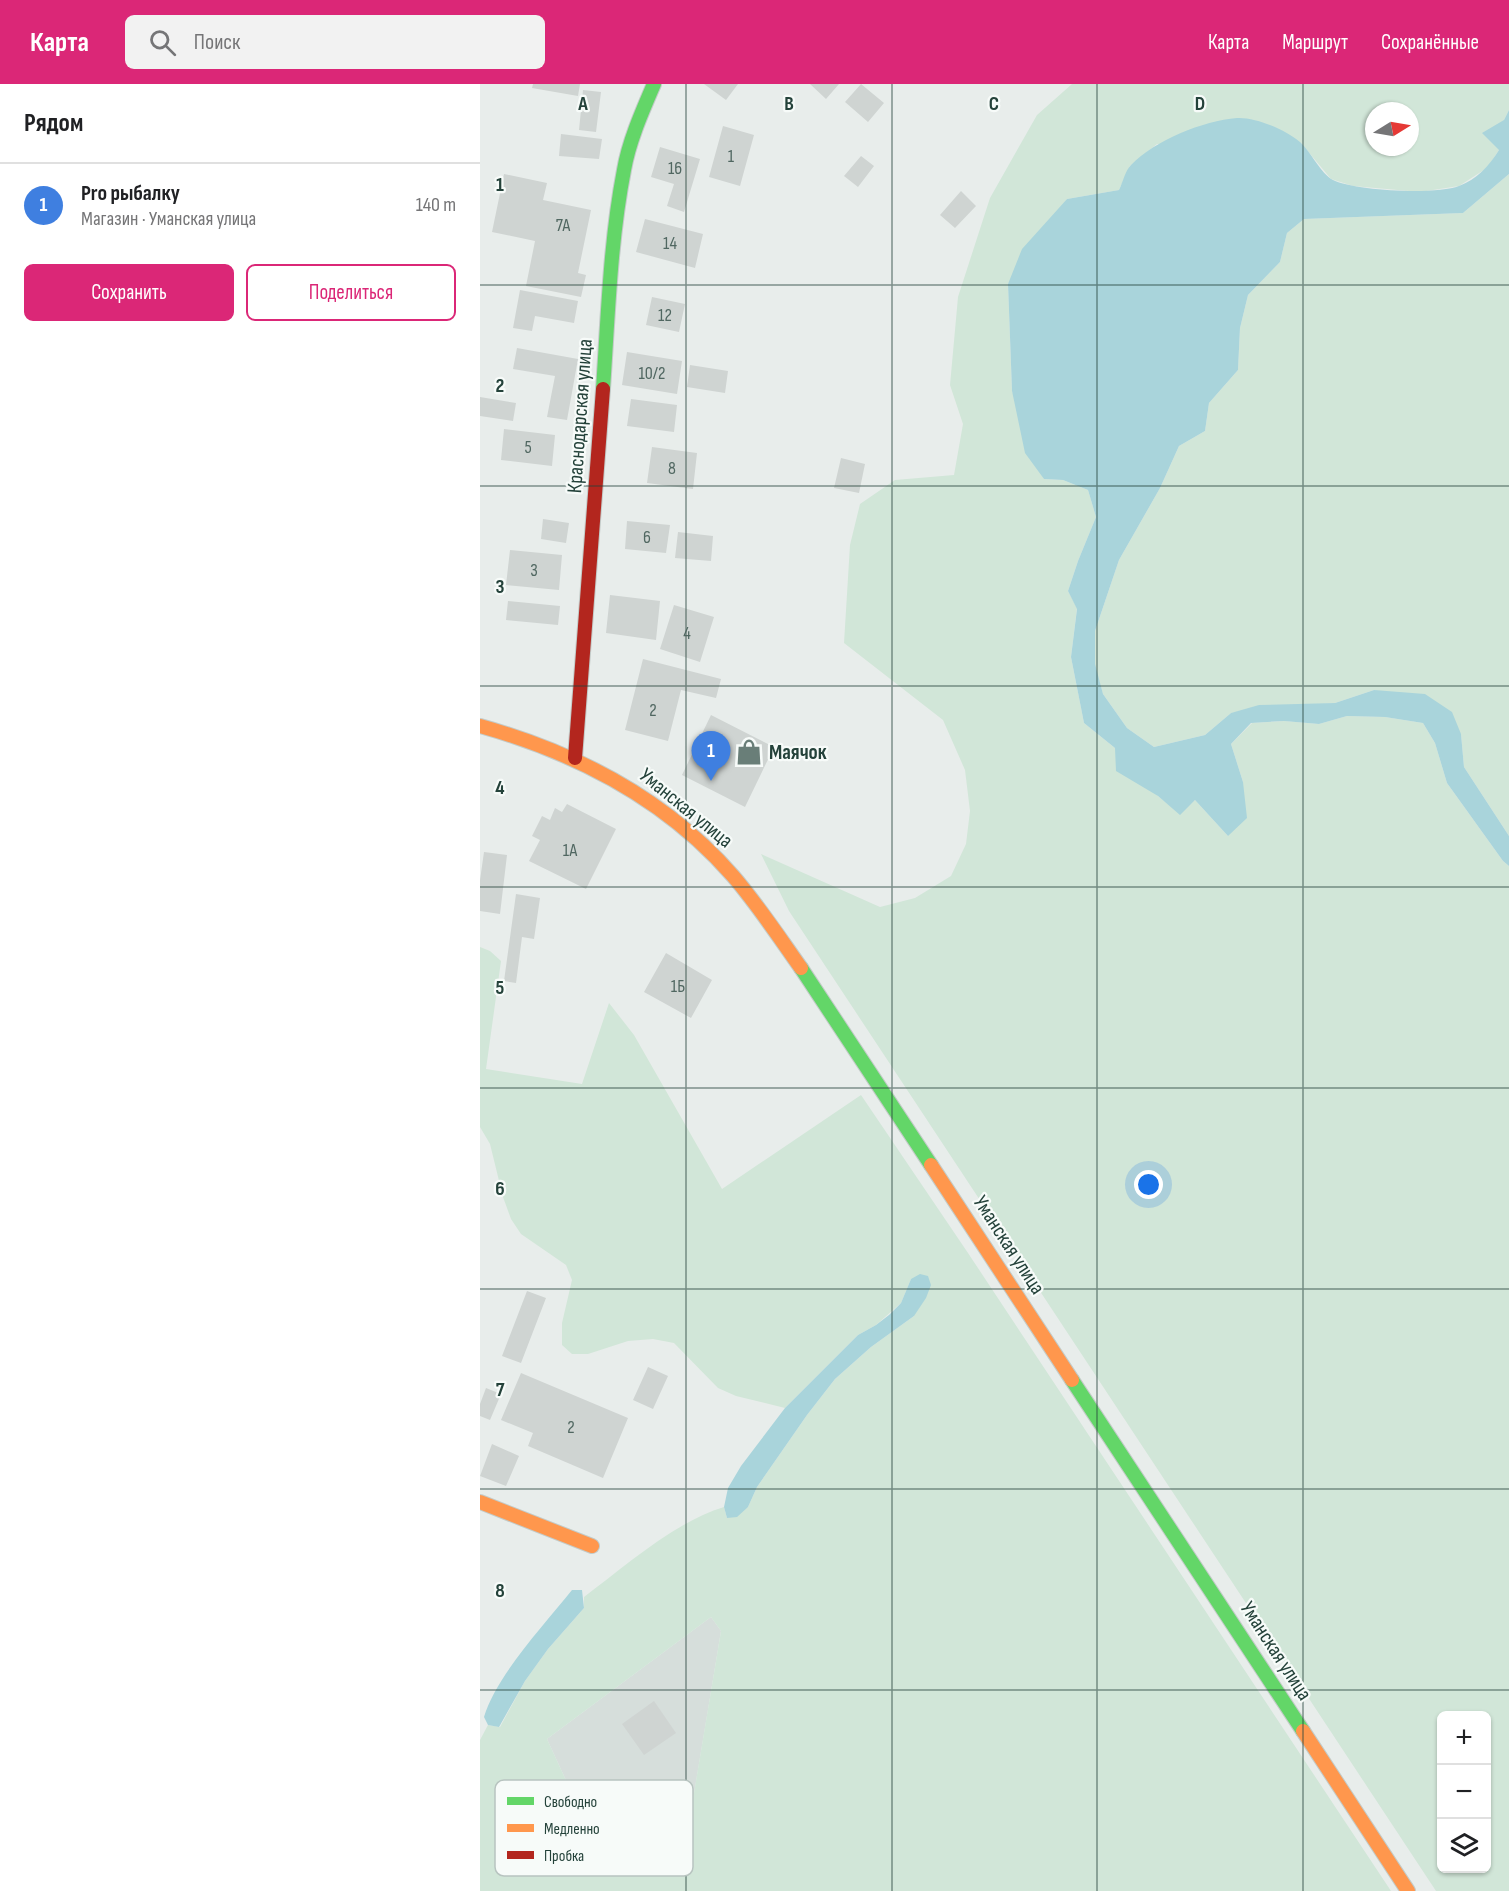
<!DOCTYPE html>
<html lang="ru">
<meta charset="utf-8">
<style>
:root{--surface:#fff;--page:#f2f2f2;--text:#202124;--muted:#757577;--line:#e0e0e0;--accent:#db2777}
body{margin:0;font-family:"Sofia Sans Condensed",sans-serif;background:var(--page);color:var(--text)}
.controls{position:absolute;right:18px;bottom:18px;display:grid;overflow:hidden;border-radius:9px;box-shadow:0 2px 4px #0004}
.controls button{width:54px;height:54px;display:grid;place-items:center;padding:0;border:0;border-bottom:2px solid var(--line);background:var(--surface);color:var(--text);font:30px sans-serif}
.compass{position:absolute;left:885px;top:18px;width:54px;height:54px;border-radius:50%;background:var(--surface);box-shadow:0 2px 4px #0004;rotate:79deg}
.you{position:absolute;left:669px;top:1101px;width:21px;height:21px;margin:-15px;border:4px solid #fff;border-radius:50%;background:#1a73e8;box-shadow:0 0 0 9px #1a73e833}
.badge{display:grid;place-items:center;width:39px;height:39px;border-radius:50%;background:var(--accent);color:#fff;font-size:20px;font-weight:700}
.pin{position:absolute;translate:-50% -50px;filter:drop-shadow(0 2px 3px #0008)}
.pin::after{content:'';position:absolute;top:32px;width:21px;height:18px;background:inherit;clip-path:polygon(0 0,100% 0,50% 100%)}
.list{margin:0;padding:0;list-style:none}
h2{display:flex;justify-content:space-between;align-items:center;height:78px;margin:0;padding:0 24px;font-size:26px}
h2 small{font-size:20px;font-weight:400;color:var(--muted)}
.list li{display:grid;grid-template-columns:39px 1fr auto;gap:18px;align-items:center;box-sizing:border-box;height:84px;padding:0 24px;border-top:2px solid var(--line)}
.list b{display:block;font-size:22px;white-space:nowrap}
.list p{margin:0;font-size:20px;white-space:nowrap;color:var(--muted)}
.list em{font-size:20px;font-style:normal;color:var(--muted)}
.actions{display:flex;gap:12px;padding:18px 24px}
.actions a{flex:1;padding:14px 0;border:2px solid var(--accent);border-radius:9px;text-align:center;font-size:21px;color:var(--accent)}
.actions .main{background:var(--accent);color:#fff}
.icon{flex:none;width:33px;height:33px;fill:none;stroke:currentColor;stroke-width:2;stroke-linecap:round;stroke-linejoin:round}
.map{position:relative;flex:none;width:1029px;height:1807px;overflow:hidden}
header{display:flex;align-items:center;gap:36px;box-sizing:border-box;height:84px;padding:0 30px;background:var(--accent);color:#fff}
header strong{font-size:28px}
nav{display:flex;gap:33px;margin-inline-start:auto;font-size:21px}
.search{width:420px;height:54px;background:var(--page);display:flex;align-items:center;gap:15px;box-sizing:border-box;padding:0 21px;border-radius:9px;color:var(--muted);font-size:22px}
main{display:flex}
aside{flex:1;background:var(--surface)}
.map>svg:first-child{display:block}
.built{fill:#d6dedb}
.green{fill:#d1e6d8;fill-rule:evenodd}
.water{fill:#a9d4db}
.building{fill:#cfd4d2}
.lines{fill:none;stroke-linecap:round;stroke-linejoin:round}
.fast-casing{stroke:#c3cbc8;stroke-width:16}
.slow-casing{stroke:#c3cbc8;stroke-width:16}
.jam-casing{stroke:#c3cbc8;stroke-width:16}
.fast{stroke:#63d668;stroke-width:14}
.slow{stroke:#ff974d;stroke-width:14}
.jam{stroke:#b3261e;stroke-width:14}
.grid{fill:none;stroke:#24423a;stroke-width:1.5;stroke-opacity:0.55}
.labels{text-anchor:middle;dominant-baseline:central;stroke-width:4.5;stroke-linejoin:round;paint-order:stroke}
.number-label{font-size:18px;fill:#506761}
.street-label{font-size:21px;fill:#24423a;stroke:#f7fbf9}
.poi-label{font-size:21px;font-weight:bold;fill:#24423a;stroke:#f7fbf9;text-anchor:start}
.key{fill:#f7fbf9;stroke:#b8c4c0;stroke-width:1.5}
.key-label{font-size:16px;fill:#24423a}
.grid-label{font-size:20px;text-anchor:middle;font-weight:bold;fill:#24423a;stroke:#f7fbf9;stroke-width:4.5;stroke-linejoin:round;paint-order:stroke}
</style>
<header>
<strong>Карта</strong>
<div class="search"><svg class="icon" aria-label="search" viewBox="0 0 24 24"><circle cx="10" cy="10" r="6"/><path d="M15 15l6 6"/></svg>Поиск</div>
<nav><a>Карта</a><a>Маршрут</a><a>Сохранённые</a></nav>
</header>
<main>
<aside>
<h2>Рядом<small></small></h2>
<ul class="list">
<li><span class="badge" style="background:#3f7fe0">1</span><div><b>Pro рыбалку</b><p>Магазин · Уманская улица</p></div><em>140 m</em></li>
</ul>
<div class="actions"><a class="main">Сохранить</a><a>Поделиться</a></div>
</aside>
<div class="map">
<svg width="1029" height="1807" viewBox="0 0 1029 1807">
<rect width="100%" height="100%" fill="#e8edeb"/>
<!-- built -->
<path class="built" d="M231 1533 241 1547 208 1746 130 1792 67 1655Z"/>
<!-- green -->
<path class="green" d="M592 0H1029V26L1024 36 1019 66 1007 84 979 102 940 108 873 102 851 95 821 59 677 60 650 82 639 106 587 115 528 200 532 307 564 395 583 396 608 406 616 433 598 477 588 507 597 524 591 573 604 639 635 664 678 712 700 730 715 716 748 752 763 698 751 660 772 639 804 637 839 640 867 632 905 633 943 639 955 659 967 699 1023 777 1029 782V1807H956L309 827 281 770 400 823 435 814 471 792 486 760 490 727 485 686 463 636 364 559 370 461 380 420 415 396 474 391 483 340 470 301 478 213 510 114 557 31ZM894 27H930V63H894ZM962 1632H1006V1784H962Z
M1029 90V752L984 683 981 650 894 606 855 619 751 629 725 651 674 663 647 644 623 610 614 580 615 547 639 476 680 404 699 362 725 347 729 319 758 286 760 244 768 211 800 178 807 149 824 135 983 129Z
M0 863 10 867 21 877 6 985 102 1000 129 919 154 951 242 1105 381 1011 488 1169 911 1807H0V1656L8 1641 20 1643 45 1597 68 1565 104 1524V1513C144 1483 196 1437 244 1423L247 1434 268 1423 277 1403 327 1331 355 1295 391 1263 434 1232 431 1195 421 1219 396 1241 378 1251 305 1324 256 1312 238 1304 194 1259 173 1255 148 1257 108 1270H92L82 1261V1239L92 1196 86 1181 41 1150 31 1135 23 1113 10 1060 0 1043ZM231 1533 241 1547 208 1745 130 1792 67 1655Z"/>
<!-- water -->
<path class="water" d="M1029 26V90L983 129 824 135 807 149 800 178 768 211 760 244 758 286 729 319 725 347 699 362 680 404 639 476 615 547V580L623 610 647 644 674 663 725 651 751 629 779 621 855 619 894 606 945 610 972 628 981 650 984 683 1029 752V782L1023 777 967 699 955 659 943 639 905 633 867 632 839 640 804 637 771 639 751 660 763 698 767 734 748 752 715 716 700 731 678 712 636 687 635 664 604 639 591 573 597 525 588 507 598 477 616 433 608 406 583 396 564 395 545 369 532 307 528 200 542 165 587 115 639 106C643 98 645 87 651 81 675 56 723 37 757 34 776 33 806 46 820 58 831 68 841 90 853 96 875 107 956 111 979 102 996 96 1010 81 1019 66L1002 49 1024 36Z
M440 1190 448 1192 451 1201 446 1214 434 1232 391 1263 355 1295 327 1331 277 1403 268 1423 257 1433 247 1434 244 1423 248 1404 261 1382 305 1324 378 1251 396 1241 409 1231 421 1219 431 1195Z
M92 1506H102L104 1524 68 1565 45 1597 19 1643 8 1641 4 1633C16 1592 64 1541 92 1506Z"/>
<!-- building -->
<path class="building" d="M53 0H100L98 12 52 4Z
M224 0H258L246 16Z
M330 0H359L346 15Z
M381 0 404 19 388 38 365 18Z
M103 6 121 8 116 48 99 46Z
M243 42 274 51 260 102 229 93Z
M81 50 122 55 119 75 79 72Z
M180 63 220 75 204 128 187 122 194 100 171 93Z
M381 72 394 82 378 103 364 92Z
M24 90 67 99 63 116 111 126 98 189 106 191 101 213 46 202 55 157 12 148Z
M481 107 496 122 475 144 460 131Z
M165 135 223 150 215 184 156 168Z
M40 206 98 217 94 239 55 232 52 247 33 244Z
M172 213 205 220 199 248 166 241Z
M37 264 98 275 87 336 67 333 75 292 33 285Z
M147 268 202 277 197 310 142 301Z
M210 281 248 287 245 309 207 303Z
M0 313 36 319 33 337 0 332Z
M151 315 197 321 194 348 147 342Z
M24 345 75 351 72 382 21 376Z
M172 363 217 369 213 405 167 399Z
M361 374 385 380 379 409 354 404Z
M63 435 89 439 86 459 61 455Z
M147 437 190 441 186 469 145 465Z
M198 448 233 452 231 477 195 474Z
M30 466 82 471 79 506 26 501Z
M130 511 180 517 176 556 126 549Z
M28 517 80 522 78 541 26 536Z
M194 521 234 533 220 578 180 565Z
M163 575 241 595 236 614 201 606 188 657 145 646Z
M231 631 294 663 265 723 202 691Z
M87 720 136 745 106 805 49 777 60 756 52 752 62 732 70 736 75 724 82 728Z
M4 768 27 771 20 830 0 827V796Z
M36 810 60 814 54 855 42 853 36 899 24 897Z
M186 869 232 896 211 934 164 908Z
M47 1207 66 1214 41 1279 22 1272Z
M168 1283 188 1292 173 1325 153 1316Z
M41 1289 148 1334 123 1394 48 1362 53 1349 21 1336Z
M6 1304 21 1310 10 1336 0 1332V1320Z
M12 1360 39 1372 26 1402 0 1392Z
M174 1617 196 1649 164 1671 142 1640Z"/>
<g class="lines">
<!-- fast casing -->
<g class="fast-casing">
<path id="fast" d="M123 305C128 233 130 158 144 86 149 57 162 28 174 0
M321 884 451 1081
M592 1296 823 1647"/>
</g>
<!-- slow casing -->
<g class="slow-casing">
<path id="slow" d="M0 642C97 669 186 715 253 792 278 821 299 853 321 884
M451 1081 592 1296
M0 1418 112 1462
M823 1647 928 1807"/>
</g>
<!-- jam casing -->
<g class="jam-casing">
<path id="jam" d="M95 674 123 305"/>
</g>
<!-- fast -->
<use href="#fast" class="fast"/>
<!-- slow -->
<use href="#slow" class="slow"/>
<!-- jam -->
<use href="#jam" class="jam"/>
</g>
<!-- grid -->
<path class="grid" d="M206 0V1807M412 0V1807M617 0V1807M823 0V1807M0 201H1029M0 402H1029M0 602H1029M0 803H1029M0 1004H1029M0 1205H1029M0 1405H1029M0 1606H1029"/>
<!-- icons -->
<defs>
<g id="shop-bare" transform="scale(2.07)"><path d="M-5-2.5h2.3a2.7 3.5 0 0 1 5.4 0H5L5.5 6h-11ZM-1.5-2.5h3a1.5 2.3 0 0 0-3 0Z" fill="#697e78" stroke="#f7fbf9" stroke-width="2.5" paint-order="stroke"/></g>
</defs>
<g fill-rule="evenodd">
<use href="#shop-bare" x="269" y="668"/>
</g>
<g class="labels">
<!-- number labels -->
<g class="number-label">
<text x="251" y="72">1</text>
<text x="195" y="84">16</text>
<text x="83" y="141">7А</text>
<text x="190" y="159">14</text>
<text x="185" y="231">12</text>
<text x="172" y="289">10/2</text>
<text x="48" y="363">5</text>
<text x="192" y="384">8</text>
<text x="167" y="453">6</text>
<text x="54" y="486">3</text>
<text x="207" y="549">4</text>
<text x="173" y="626">2</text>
<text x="90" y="766">1А</text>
<text x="198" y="902">1Б</text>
<text x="91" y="1343">2</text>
</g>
<!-- street labels -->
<g class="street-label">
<text transform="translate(100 332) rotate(-86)">Краснодарская улица</text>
<text transform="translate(206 724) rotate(39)">Уманская улица</text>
<text transform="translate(529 1161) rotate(57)">Уманская улица</text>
<text transform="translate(796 1567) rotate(57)">Уманская улица</text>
</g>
<!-- poi labels -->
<g class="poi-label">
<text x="289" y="668">Маячок</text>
</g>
</g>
<!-- legend -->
<rect x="15" y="1696" width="198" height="96" rx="9" class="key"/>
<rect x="27" y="1713" width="27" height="8" fill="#63d668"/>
<rect x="27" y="1740" width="27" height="8" fill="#ff974d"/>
<rect x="27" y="1767" width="27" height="8" fill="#b3261e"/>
<g class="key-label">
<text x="64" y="1723">Свободно</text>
<text x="64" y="1750">Медленно</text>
<text x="64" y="1777">Пробка</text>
</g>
<g class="grid-label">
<text x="103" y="26">A</text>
<text x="309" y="26">B</text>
<text x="514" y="26">C</text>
<text x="720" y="26">D</text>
<text x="20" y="107">1</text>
<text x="20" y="308">2</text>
<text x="20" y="509">3</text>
<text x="20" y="710">4</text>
<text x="20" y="910">5</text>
<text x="20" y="1111">6</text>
<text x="20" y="1312">7</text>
<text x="20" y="1513">8</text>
</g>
</svg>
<div class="controls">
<button>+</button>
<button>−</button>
<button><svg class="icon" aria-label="layers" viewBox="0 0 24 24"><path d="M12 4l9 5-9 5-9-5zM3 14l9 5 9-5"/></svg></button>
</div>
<svg class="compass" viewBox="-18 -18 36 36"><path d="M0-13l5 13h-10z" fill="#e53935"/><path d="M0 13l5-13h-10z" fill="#757577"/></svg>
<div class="you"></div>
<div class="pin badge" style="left:231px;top:697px;background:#3f7fe0">1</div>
</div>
</main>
